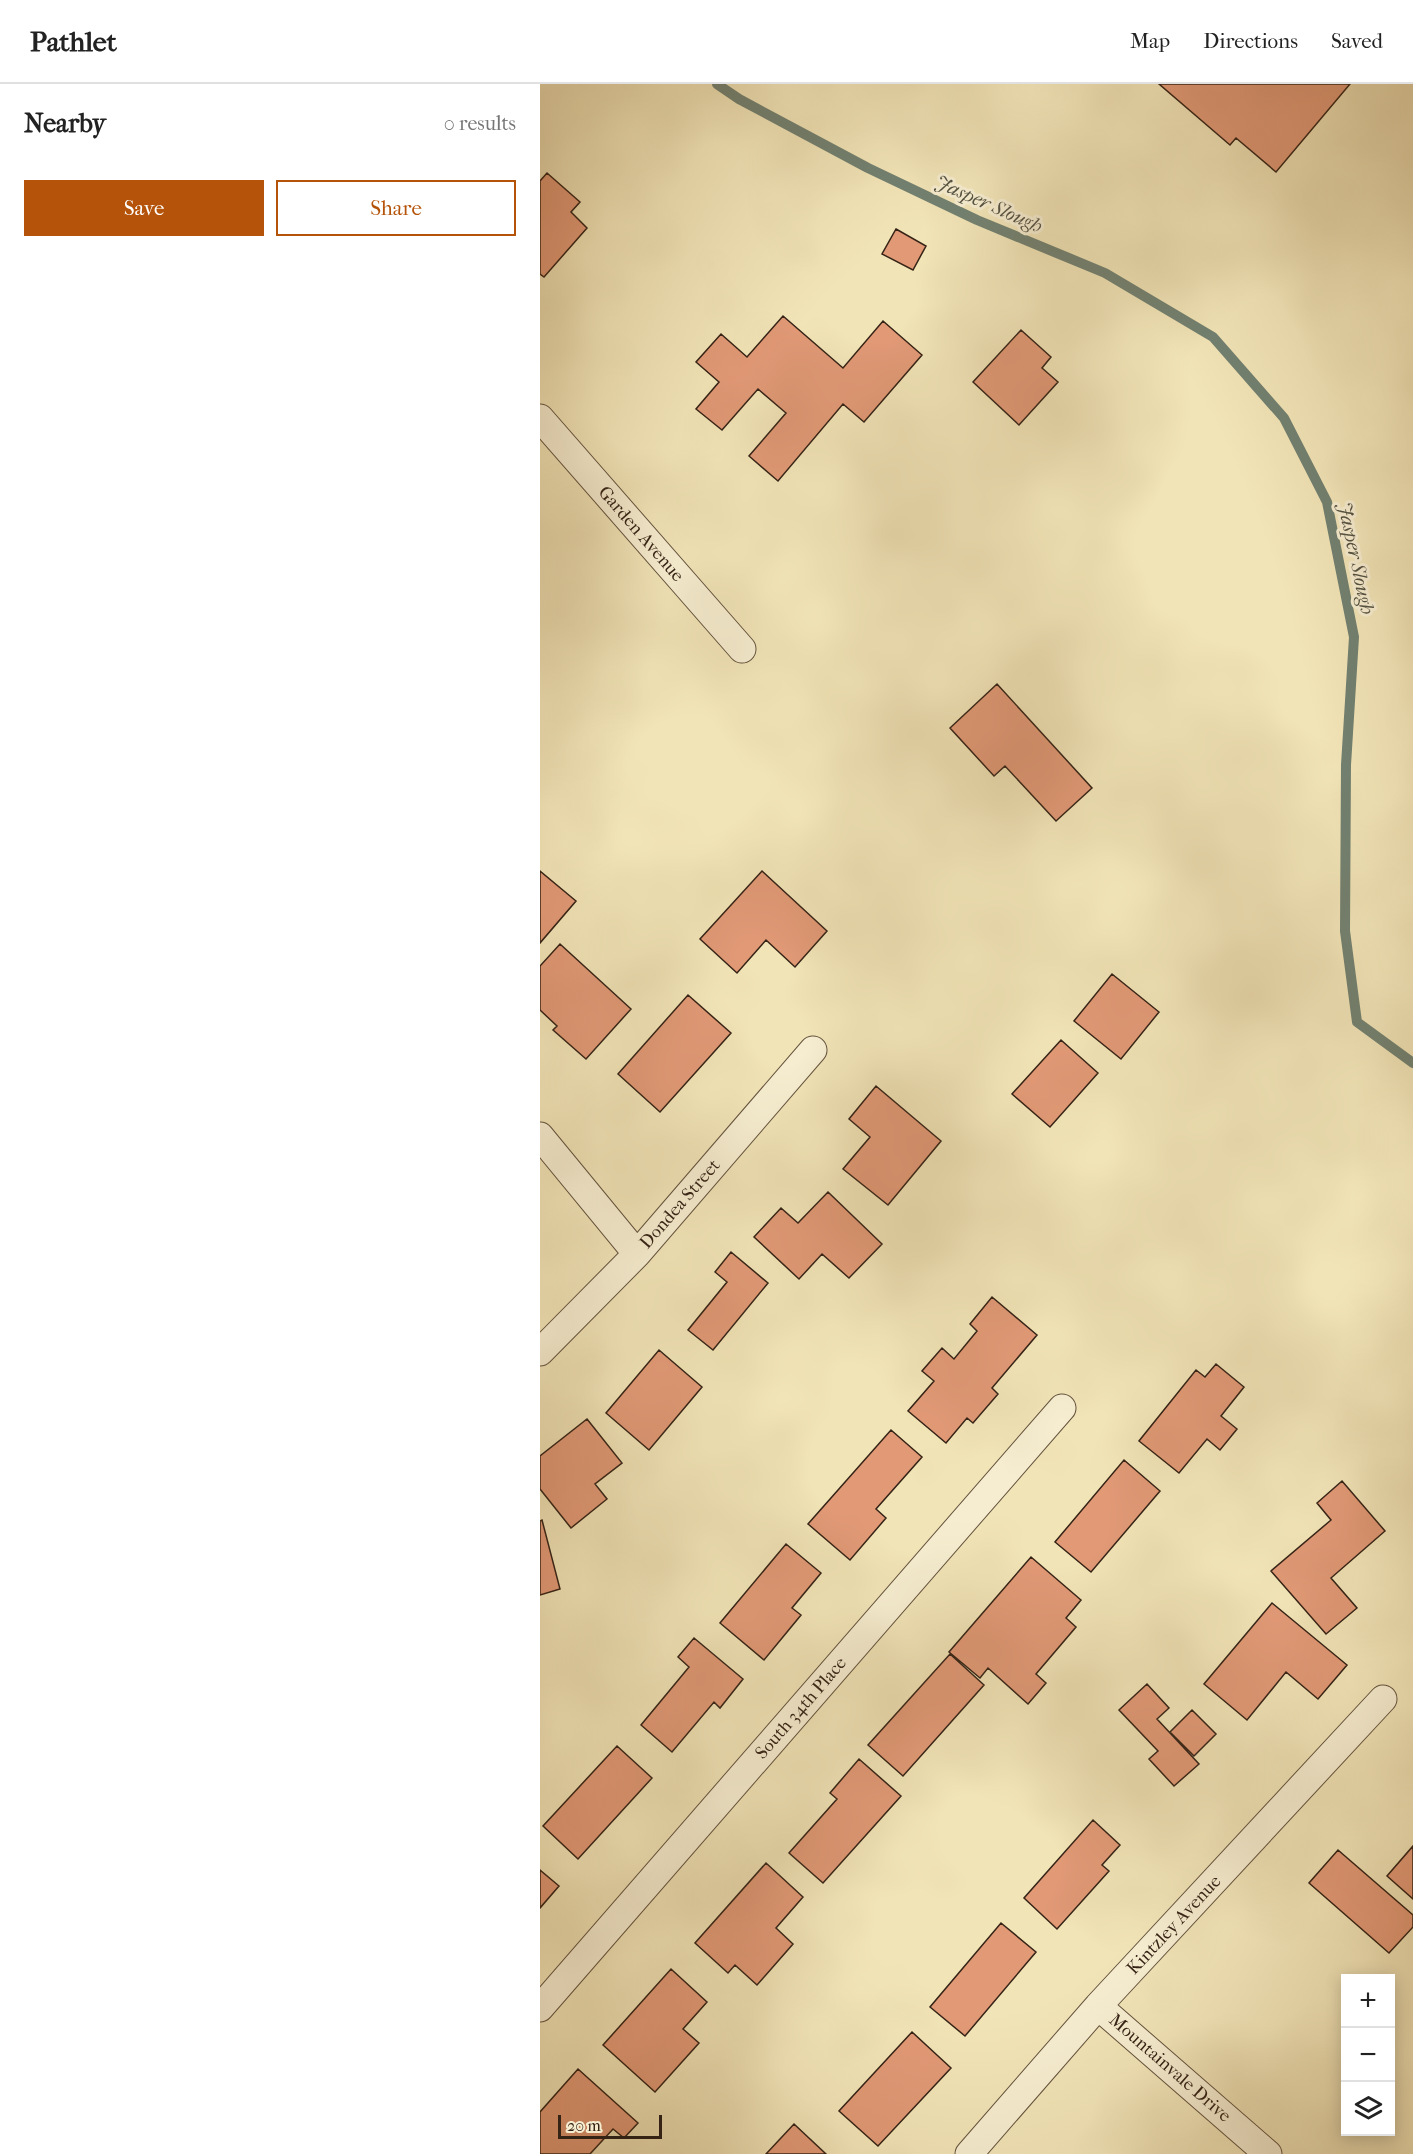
<!DOCTYPE html>
<meta charset="utf-8">
<style>
:root{--surface:#fff;--page:#f6f6f6;--text:#222;--muted:#767676;--line:#e0e0e0;--accent:#b45309}
body{margin:0;font-family:"IM FELL French Canon",serif;background:var(--page);color:var(--text)}
.controls{position:absolute;right:18px;bottom:18px;display:grid;overflow:hidden;border-radius:0px;box-shadow:0 3px 15px #0003}
.controls button{width:54px;height:54px;display:grid;place-items:center;padding:0;border:0;border-bottom:2px solid var(--line);background:var(--surface);color:var(--text);font:30px sans-serif}
.scale{position:absolute;left:18px;bottom:15px;width:104px;box-sizing:border-box;padding-left:6px;border:3px solid #352316;border-top:0;font-size:16px;line-height:21px;white-space:nowrap;color:#352316;-webkit-text-stroke:4px #f6edd0;paint-order:stroke}
.list{margin:0;padding:0;list-style:none}
h2{display:flex;justify-content:space-between;align-items:center;height:78px;margin:0;padding:0 24px;font-size:26px}
h2 small{font-size:20px;font-weight:400;color:var(--muted)}
.actions{display:flex;gap:12px;padding:18px 24px}
.actions a{flex:1;padding:14px 0;border:2px solid var(--accent);border-radius:0px;text-align:center;font-size:21px;color:var(--accent)}
.actions .main{background:var(--accent);color:#fff}
.icon{flex:none;width:33px;height:33px;fill:none;stroke:currentColor;stroke-width:2;stroke-linecap:round;stroke-linejoin:round}
.map{position:relative;flex:none;width:873px;height:2070px;overflow:hidden}
header{display:flex;align-items:center;gap:36px;box-sizing:border-box;height:84px;padding:0 30px;background:var(--surface);border-bottom:2px solid var(--line)}
header strong{font-size:28px}
nav{display:flex;gap:33px;margin-inline-start:auto;font-size:21px}
main{display:flex}
aside{flex:1;background:var(--surface)}
.map>svg:first-child{display:block}
.lines{fill:none;stroke-linecap:round;stroke-linejoin:round}
.stream{stroke:#728171;stroke-width:10}
.building{fill:#e19976;stroke:#352316;stroke-width:1.5}
.street-casing{stroke:#64533e;stroke-width:29}
.street{stroke:#f6edd0;stroke-width:27}
.labels{text-anchor:middle;dominant-baseline:central;stroke-width:6;stroke-linejoin:round;paint-order:stroke}
.street-label{font-size:18px;fill:#352316;stroke:#f6edd0}
.water-label{font-size:20px;font-style:italic;fill:#545243;stroke:#f6edd0}
</style>
<header>
<strong>Pathlet</strong>
<nav><a>Map</a><a>Directions</a><a>Saved</a></nav>
</header>
<main>
<aside>
<h2>Nearby<small>0 results</small></h2>
<ul class="list">
</ul>
<div class="actions"><a class="main">Save</a><a>Share</a></div>
</aside>
<div class="map">
<svg width="873" height="2070" viewBox="0 0 873 2070">
<rect width="100%" height="100%" fill="#f1e4b7"/>
<filter id="stains"><feTurbulence type="fractalNoise" baseFrequency=".00333" numOctaves="4"/><feColorMatrix values="0 0 0 0 .2 0 0 0 0 .09 0 0 0 0 .02 0 0 0 .5 -.17"/></filter>
<radialGradient id="worn" r=".72"><stop offset=".6" stop-color="#630" stop-opacity="0"/><stop offset="1" stop-color="#630" stop-opacity=".3"/></radialGradient>
<g class="lines">
<!-- stream -->
<path class="stream" d="M177 0 199 15 328 84 437 136 565 189 673 253 744 334 787 418 814 553 806 681 805 847 817 938 873 979"/>
</g>
<!-- building -->
<path class="building" d="M619 0H810L736 88 696 54 690 61Z
M7 89 40 118 31 128 47 144 4 193 0 190V97Z
M356 145 386 162 373 186 342 170Z
M243 232 303 284 343 237 382 271 324 338 303 320 238 397 209 372 246 329 218 305 182 346 156 325 179 298 156 278 181 250 207 273Z
M481 246 511 273 502 284 518 298 479 341 433 298Z
M457 600 552 704 516 737 465 682 454 692 410 644Z
M0 787 36 817 0 859Z
M222 787 287 847 255 883 226 856 197 889 160 855Z
M20 860 91 925 46 975 13 946 17 942 0 926V882Z
M572 890 619 928 581 975 534 937Z
M148 911 191 949 120 1028 78 990Z
M521 956 558 989 510 1043 472 1010Z
M336 1002 401 1057 348 1121 303 1085 330 1053 309 1035Z
M288 1108 342 1160 309 1194 282 1170 259 1195 214 1153 241 1124 258 1139Z
M191 1168 228 1199 173 1266 148 1246 187 1198 175 1188Z
M452 1213 497 1251 452 1304 458 1310 433 1339 427 1334 406 1359 368 1327 394 1297 382 1287 402 1264 414 1275 437 1247 430 1240Z
M119 1266 162 1303 109 1366 66 1329Z
M676 1280 704 1303 681 1332 697 1345 680 1366 667 1355 639 1389 599 1357 656 1286 665 1293Z
M47 1335 82 1379 55 1400 67 1415 31 1444 0 1405V1372Z
M351 1346 382 1373 336 1425 346 1434 310 1476 268 1440Z
M584 1376 620 1407 551 1488 515 1458Z
M802 1397 845 1447 791 1494 817 1524 786 1550 731 1487 791 1436 777 1419Z
M2 1436 20 1505 0 1511V1437Z
M246 1460 281 1489 252 1524 261 1531 224 1576 180 1539Z
M491 1473 541 1516 526 1534 536 1543 496 1590 506 1599 488 1620 448 1584 440 1594 409 1568Z
M732 1519 807 1581 778 1615 746 1588 707 1636 664 1600Z
M154 1554 203 1595 180 1624 174 1618 132 1668 101 1641 149 1583 138 1573Z
M410 1570 444 1601 363 1692 328 1661Z
M607 1600 629 1624 617 1635 659 1680 634 1702 609 1675 618 1667 579 1626Z
M652 1626 676 1650 654 1672 630 1648Z
M77 1662 112 1694 38 1775 3 1742Z
M319 1675 361 1712 283 1799 249 1769 297 1715 290 1709Z
M553 1736 580 1761 562 1781 569 1787 517 1845 484 1814Z
M873 1762V1815L847 1792Z
M798 1766 873 1831V1843L849 1869 769 1799Z
M226 1779 263 1813 236 1844 253 1860 217 1901 195 1881 188 1889 155 1859Z
M0 1786 19 1802 0 1824Z
M461 1839 496 1868 425 1952 390 1923Z
M131 1885 167 1918 143 1945 159 1959 115 2008 63 1961Z
M372 1948 411 1984 338 2062 299 2027Z
M38 1985 98 2039 84 2054 73 2045 50 2070H0V2028Z
M254 2040 286 2070H226Z"/>
<g class="lines">
<!-- street casing -->
<g class="street-casing">
<path id="street" d="M0 334 202 565
M0 1052 97 1170
M0 1268 97 1170 273 966
M558 1922 728 2070
M0 1924 522 1324
M429 2070 558 1922 843 1615"/>
</g>
<!-- street -->
<use href="#street" class="street"/>
</g>
<g class="labels">
<!-- street labels -->
<g class="street-label">
<text transform="translate(101 450) rotate(49)">Garden Avenue</text>
<text transform="translate(140 1120) rotate(-49)">Dondea Street</text>
<text transform="translate(261 1624) rotate(-49)">South 34th Place</text>
<text transform="translate(634 1841) rotate(-47)">Kintzley Avenue</text>
<text transform="translate(630 1984) rotate(41)">Mountainvale Drive</text>
</g>
<!-- water labels -->
<g class="water-label">
<text transform="translate(449 120) rotate(24)">Jasper Slough</text>
<text transform="translate(816 474) rotate(78)">Jasper Slough</text>
</g>
</g>
<rect width="100%" height="100%" filter="url(#stains)"/>
<rect width="100%" height="100%" fill="url(#worn)"/>
</svg>
<div class="controls">
<button>+</button>
<button>−</button>
<button><svg class="icon" aria-label="layers" viewBox="0 0 24 24"><path d="M12 4l9 5-9 5-9-5zM3 14l9 5 9-5"/></svg></button>
</div>
<div class="scale">20 m</div>
</div>
</main>
